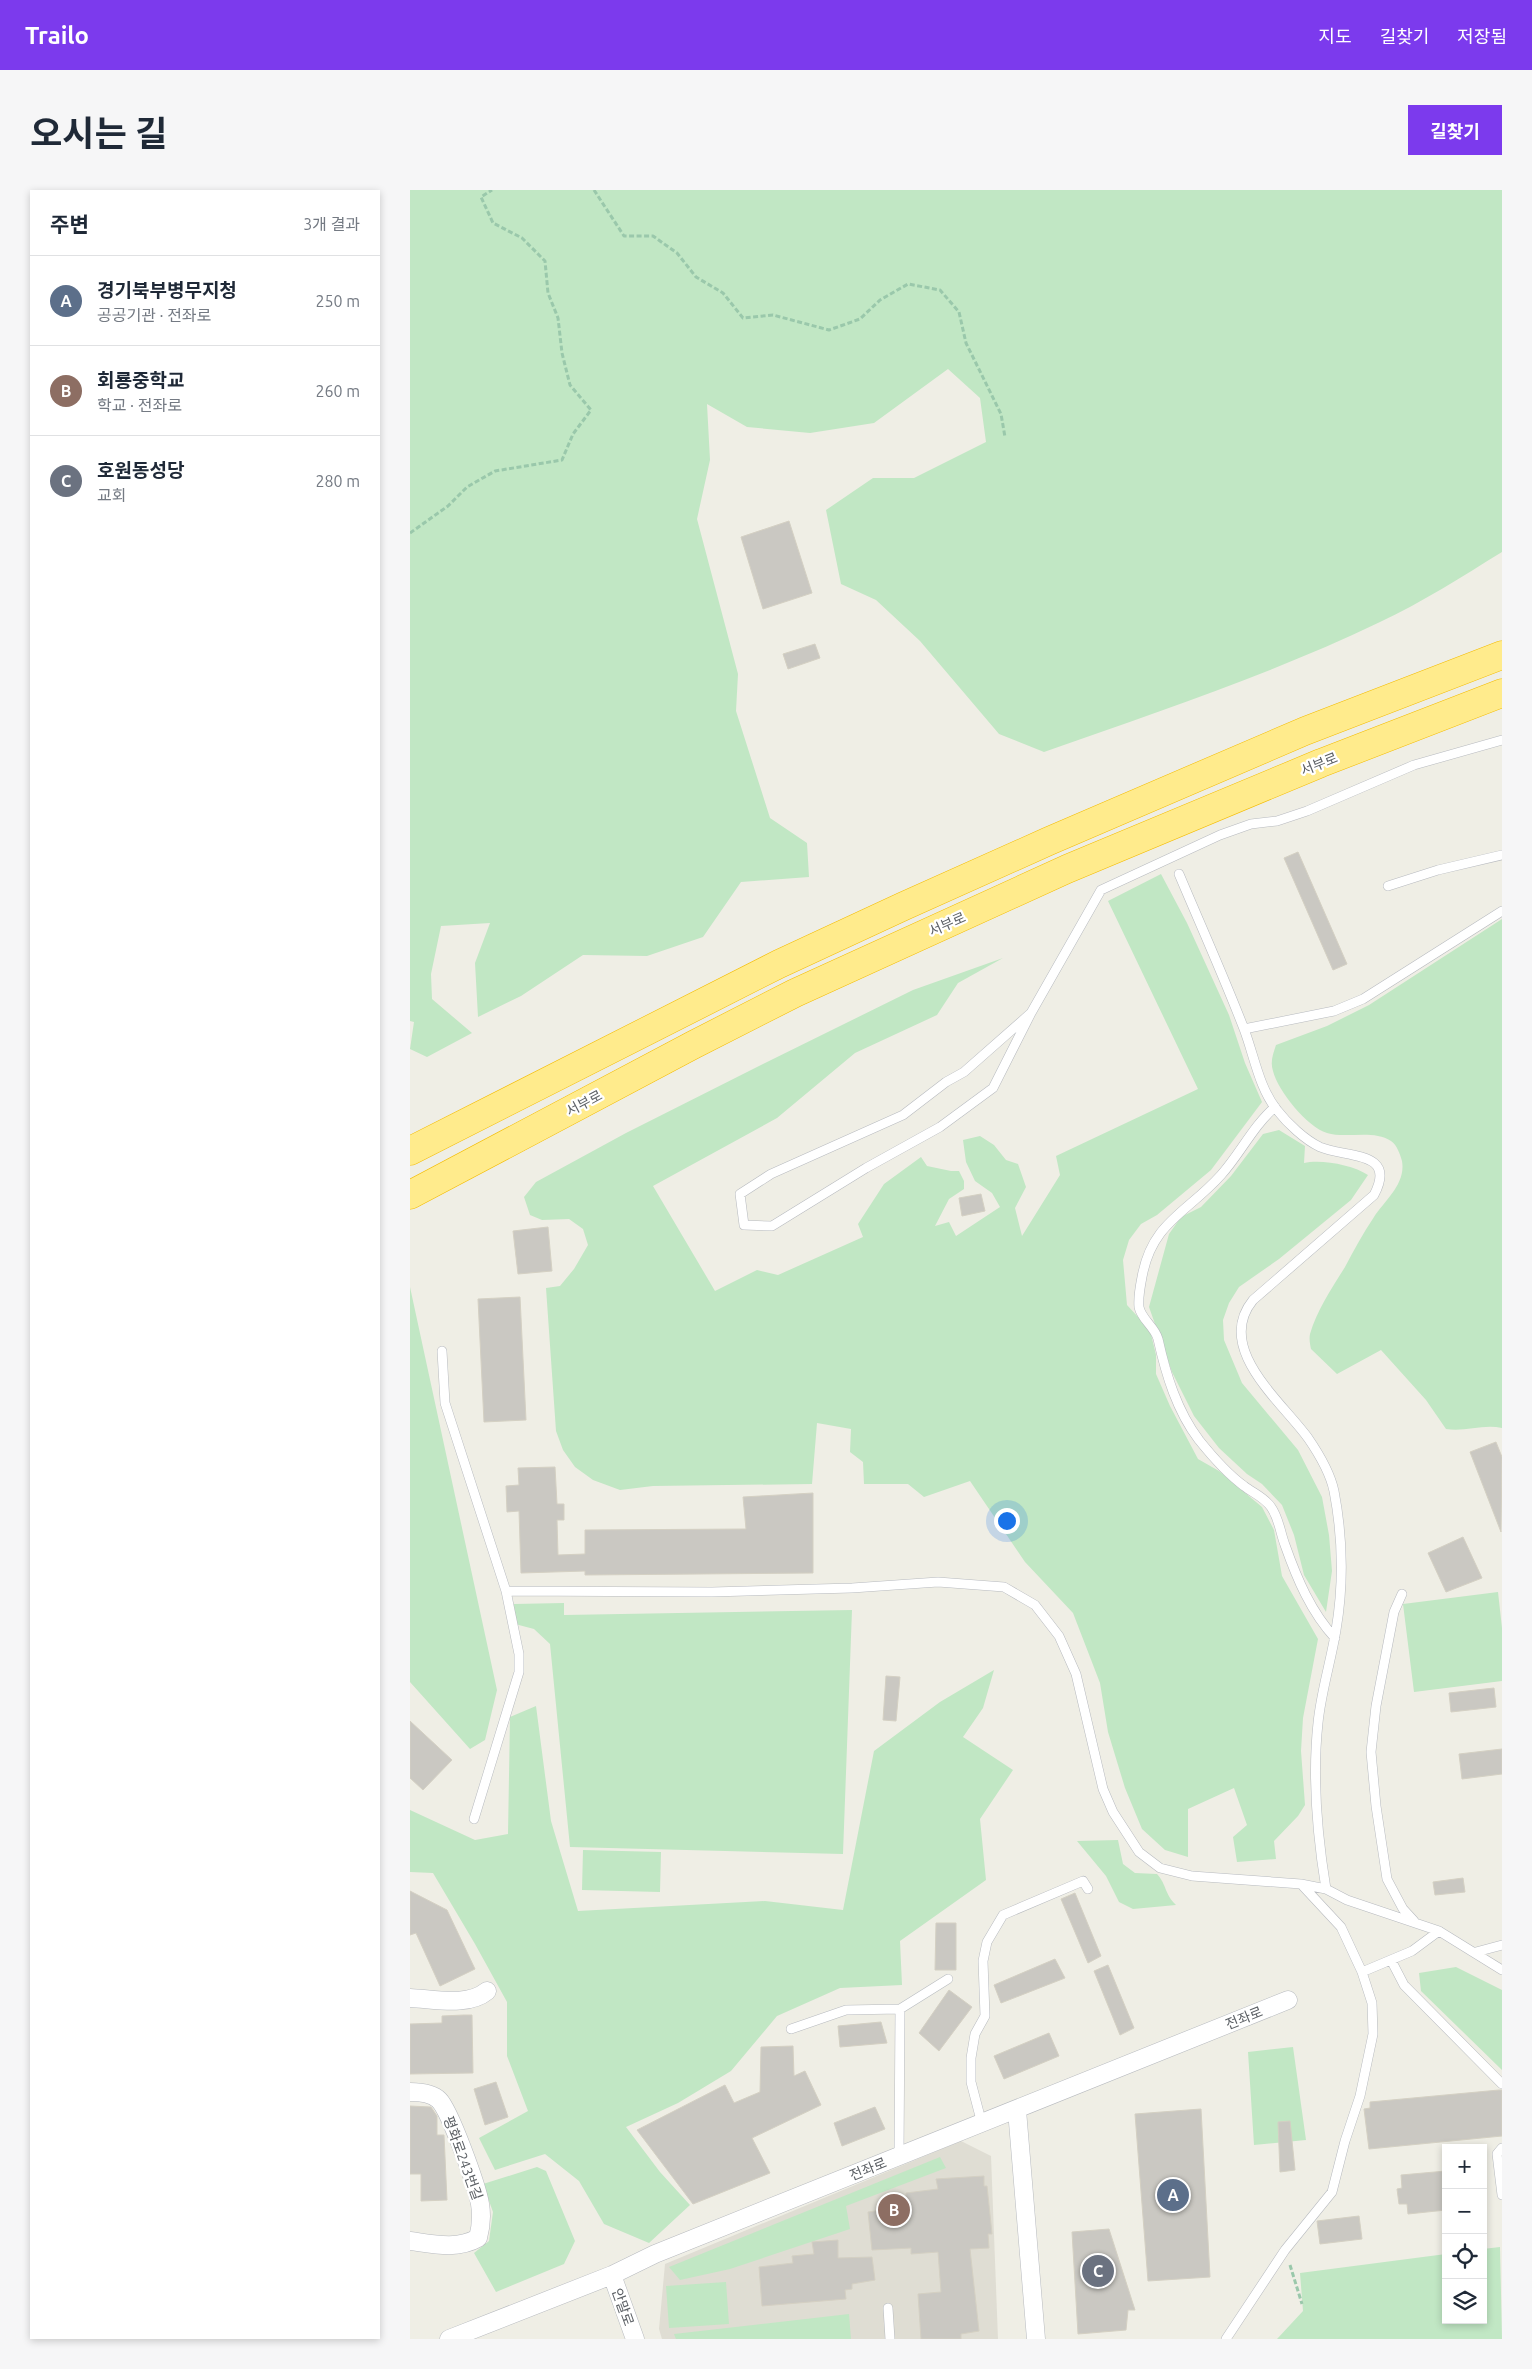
<!DOCTYPE html>
<html lang="ko">
<meta charset="utf-8">
<style>
:root{--surface:#fff;--page:#f6f6f7;--text:#1f2937;--muted:#747a83;--line:#e0e1e3;--accent:#7c3aed}
body{margin:0;font-family:Ubuntu,"Noto Sans KR",sans-serif;background:var(--page);color:var(--text)}
.controls{position:absolute;right:15px;bottom:15px;display:grid;overflow:hidden;border-radius:0px;box-shadow:0 2px 8px #0003}
.controls button{width:45px;height:45px;display:grid;place-items:center;padding:0;border:0;border-bottom:1px solid var(--line);background:var(--surface);color:var(--text);font:25px sans-serif}
.you{position:absolute;left:596px;top:1330px;width:18px;height:18px;margin:-12px;border:4px solid #fff;border-radius:50%;background:#1a73e8;box-shadow:0 0 0 8px #1a73e833}
.badge{display:grid;place-items:center;width:32px;height:32px;border-radius:50%;background:var(--accent);color:#fff;font-size:16px;font-weight:700}
.pin{position:absolute;translate:-50% -50%;border:2px solid #fff;box-shadow:0 1px 5px #0006}
.list{margin:0;padding:0;list-style:none}
h2{display:flex;justify-content:space-between;align-items:center;height:65px;margin:0;padding:0 20px;font-size:21px}
h2 small{font-size:16px;font-weight:400;color:var(--muted)}
.list li{display:grid;grid-template-columns:32px 1fr auto;gap:15px;align-items:center;box-sizing:border-box;height:90px;padding:0 20px;border-top:1px solid var(--line)}
.list b{display:block;font-size:19px;white-space:nowrap}
.list p{margin:0;font-size:16px;white-space:nowrap;color:var(--muted)}
.list em{font-size:16px;font-style:normal;color:var(--muted)}
.icon{flex:none;width:28px;height:28px;fill:none;stroke:currentColor;stroke-width:2;stroke-linecap:round;stroke-linejoin:round}
.map{position:relative;flex:none;width:1092px;height:2149px;overflow:hidden;border-radius:0px}
header{display:flex;align-items:center;gap:30px;box-sizing:border-box;height:70px;padding:0 25px;background:var(--accent);color:#fff}
header strong{font-size:24px}
nav{display:flex;gap:28px;margin-inline-start:auto;font-size:18px}
.intro{display:flex;align-items:center;justify-content:space-between;box-sizing:border-box;height:120px;padding:0 30px}
h1{margin:0;font-size:35px}
.button{padding:12px 22px;border-radius:0px;background:var(--accent);color:#fff;font-size:18px;font-weight:700}
main{display:flex;gap:30px;padding:0 30px}
aside{flex:1;background:var(--surface);border-radius:0px;box-shadow:0 2px 8px #0003}
.map>svg:first-child{display:block}
.education{fill:#dfddd3}
.green{fill:#c1e7c4}
.building{fill:#cac8c2;stroke:#d4d0c3}
.lines{fill:none;stroke-linecap:round;stroke-linejoin:round}
.lane-casing{stroke:#b7babf;stroke-width:10}
.street-casing{stroke:#b7babf;stroke-width:19}
.highway-casing{stroke:#f4bc00;stroke-width:29}
.path{stroke:#9ac8ab;stroke-width:3;stroke-dasharray:5 2.5;stroke-linecap:butt}
.lane{stroke:#fff;stroke-width:9}
.street{stroke:#fff;stroke-width:18}
.highway{stroke:#ffeb8c;stroke-width:28}
.labels{text-anchor:middle;dominant-baseline:central;stroke-width:4.5;stroke-linejoin:round;paint-order:stroke}
.street-label{font-size:14px;fill:#5c6065;stroke:#fff}
</style>
<header>
<strong>Trailo</strong>
<nav><a>지도</a><a>길찾기</a><a>저장됨</a></nav>
</header>
<div class="intro"><h1>오시는 길</h1><a class="button">길찾기</a></div>
<main>
<aside>
<h2>주변<small>3개 결과</small></h2>
<ul class="list">
<li><span class="badge" style="background:#5c6f8a">A</span><div><b>경기북부병무지청</b><p>공공기관 · 전좌로</p></div><em>250 m</em></li>
<li><span class="badge" style="background:#8d6e63">B</span><div><b>회룡중학교</b><p>학교 · 전좌로</p></div><em>260 m</em></li>
<li><span class="badge" style="background:#6b7280">C</span><div><b>호원동성당</b><p>교회</p></div><em>280 m</em></li>
</ul>
</aside>
<div class="map">
<svg width="1092" height="2149" viewBox="0 0 1092 2149">
<rect width="100%" height="100%" fill="#efeee5"/>
<!-- education -->
<path class="education" d="M551 1951 581 1966 588 2149H252L249 2139 255 2074Z"/>
<!-- green -->
<path class="green" d="M0 0H1092V362C1053 386 1011 413 970 432 862 484 747 522 634 562L589 544 510 451 466 410 431 394 416 320 463 288H504L576 252 570 208 538 179 464 233 400 243 337 237 297 214 300 270 287 329 328 484 326 521 360 628 397 653 399 687 331 692 293 747 237 766 173 765 111 806 68 827 65 773 80 733 31 736 21 784 22 809 62 843 17 867 0 859 4 832 0 831Z
M751 684 777 733 819 825 835 873 852 912 801 980 747 1025 731 1034 719 1050 713 1070 717 1115 740 1140 746 1165V1184L760 1216 788 1269 809 1281 852 1317 864 1340 872 1386 908 1449 893 1528 891 1561 895 1615 888 1626 864 1651 866 1669 827 1672 823 1647 837 1635 824 1598 778 1619V1667L755 1660 732 1639 715 1598 698 1542 690 1493 663 1423 615 1372 560 1291 514 1307 498 1294H454L453 1272 440 1262 441 1239 407 1233 402 1294 243 1296 210 1300 183 1290 165 1277 153 1260 146 1241 136 1098 150 1096 164 1079 178 1055 173 1039 159 1029 132 1030 120 1025 114 1007 126 992 216 943 351 875 503 800 593 768 548 793 527 825 445 863 367 928 243 996 305 1101 347 1080 368 1085 453 1047 448 1034 474 994 511 967 517 976 541 981H549L554 991V999L539 1009 525 1036 539 1032 546 1046 590 1017 582 1003 565 991 556 972 553 950 570 946 584 955 596 970 608 974 616 997 605 1018 612 1046 650 985 646 966 788 899 698 711Z
M1092 729V1238C1073 1234 1055 1242 1036 1239L1016 1210 971 1160 927 1184 901 1159C900 1154 899 1149 900 1144 907 1120 922 1098 935 1077 944 1060 953 1043 964 1027 975 1010 996 994 992 971 990 964 987 955 981 951 963 939 936 949 917 943 897 937 868 901 863 881 860 872 863 864 866 855L917 836 959 815Z
M869 940 895 956 894 973C911 969 943 975 958 985L941 1010 869 1069 829 1097 819 1113 813 1130 814 1150 832 1193 888 1260 912 1307 919 1345 922 1381 916 1422 894 1385 884 1345 872 1315 852 1294 837 1284 809 1258 784 1226 762 1182 739 1117 759 1044 771 1027 791 1017 821 986 853 944Z
M0 1097 87 1500 75 1550 60 1559 0 1492Z
M1088 1402 1092 1438V1491L1004 1502 993 1414Z
M154 1413V1425L442 1420 433 1664 160 1657 140 1454 124 1439 105 1434 104 1414Z
M584 1480 573 1518 553 1547 603 1580 570 1629 576 1690 490 1751 492 1795 430 1798 367 1826 321 1881 268 1913 216 1937 250 1982 280 2015 239 2053 194 2034 169 1991 135 1964 85 1980 69 1948 118 1921 97 1866V1812L65 1754 23 1683 0 1682V1620L65 1650 98 1644 100 1527 126 1516 141 1631 168 1721 355 1711 433 1720 464 1561 530 1512Z
M708 1650 713 1674 725 1683 747 1684C757 1695 754 1703 766 1715L723 1719 709 1712 696 1686 667 1651Z
M173 1660 251 1662 250 1702 172 1700Z
M1046 1777 1092 1800V1880L1011 1801 1009 1783Z
M883 1857 896 1950 844 1955 838 1862Z
M530 1967 536 1978 436 2016 440 2039 320 2079 270 2090 259 2077Z
M127 1977 136 1981 165 2051 154 2074 86 2102 64 2063 79 2051 83 2022 73 1994Z
M1090 2057 1092 2149H867L893 2121 890 2083 1036 2064V2130H1073V2059Z
M316 2092 319 2134 259 2138 256 2096Z
M439 2124 441 2149H266L264 2144Z"/>
<!-- building -->
<path class="building" d="M379 331 402 403 353 419 331 347Z
M405 454 410 468 378 479 373 464Z
M888 662 937 774 923 780 874 668Z
M571 1004 575 1021 552 1026 549 1008Z
M138 1037 142 1081 108 1084 103 1041Z
M110 1107 116 1230 74 1232 68 1109Z
M1086 1252 1092 1267 1091 1342 1060 1262Z
M145 1277 147 1314H154V1330H147L148 1365 175 1364V1340L336 1339 333 1307 403 1303V1383L175 1385V1381L111 1383 109 1321 97 1322 96 1296 109 1295 108 1278Z
M1053 1347 1072 1388 1036 1402 1018 1363Z
M476 1486 490 1487 486 1531 473 1530Z
M1084 1498 1086 1517 1041 1522 1039 1503Z
M0 1531 42 1570 13 1600 0 1588Z
M1092 1559V1584L1052 1589 1049 1564Z
M1053 1688 1055 1702 1025 1705 1023 1692Z
M0 1701 37 1720 65 1779 30 1796 6 1743 0 1745Z
M665 1703 691 1766 678 1773 651 1709Z
M526 1733H546V1780H525Z
M645 1769 655 1788 591 1813 584 1795Z
M698 1775 724 1838 710 1845 684 1781Z
M539 1800 562 1817 529 1861 509 1843Z
M54 1825H62L63 1883 0 1884V1834L32 1833V1826Z
M471 1832 477 1853 430 1857 428 1836Z
M639 1843 649 1866 594 1889 584 1866Z
M383 1856 384 1886 395 1881 411 1915 342 1948 360 1983 283 2014 227 1940 315 1895 324 1913 350 1902 351 1857Z
M86 1892 98 1927 75 1935 64 1899Z
M1089 1900H1092V1946L959 1959 954 1919 960 1918V1912Z
M0 1916 21 1917 27 1926V1945H34L37 2010 11 2011V1984H0Z
M465 1917 475 1939 432 1956 424 1933Z
M791 1919 800 2087 738 2091 725 1924Z
M880 1931 885 1980 870 1982 868 1932Z
M1036 1981V2020L998 2024 997 2014H989L987 1999 992 1998 991 1985Z
M574 1986V1996H577L582 2044H578L579 2058 560 2059 569 2141 551 2144V2149H511L508 2104 531 2102 528 2062 501 2064V2058L462 2060 458 2022 479 2019 478 2009 496 2007V2003L528 1999 526 1989Z
M949 2026 952 2049 910 2054 907 2031Z
M699 2039 725 2120H718L716 2140 668 2144 662 2042Z
M428 2050V2068L462 2067 465 2090 442 2094V2099L435 2100 436 2109 352 2116 349 2077 383 2073 382 2066 404 2064 402 2052Z"/>
<g class="lines">
<!-- lane casing -->
<g class="lane-casing">
<path id="lane" d="M769 684C791 736 814 787 834 839 844 865 849 898 867 920 877 933 895 950 910 957 935 968 988 960 964 1005L843 1110C804 1158 871 1211 898 1248 909 1264 920 1282 924 1301 933 1348 934 1393 926 1440 921 1471 911 1502 908 1533 902 1588 907 1644 916 1699
M978 696 1028 680 1092 665
M621 823 583 898 530 937 456 978 362 1036 334 1035 330 1004 361 984 493 925 536 892 554 882 621 823 691 700 810 645 841 634 867 631 897 621 1004 575 1092 550
M834 839 924 821 953 809 1092 721
M865 917C843 936 830 964 811 985 777 1023 742 1032 732 1087 730 1097 728 1107 729 1117 731 1129 745 1137 748 1149 756 1185 767 1221 789 1250 801 1265 819 1285 834 1296 843 1303 854 1307 861 1317 869 1328 870 1342 875 1355 887 1389 901 1422 925 1448
M32 1161 35 1213 96 1401 109 1464V1482L64 1629
M96 1401 302 1402 442 1398 528 1392 594 1397 625 1415 649 1446 666 1484 693 1599 703 1622 729 1662 750 1678 782 1686 891 1694 916 1699 937 1710 1029 1741 1092 1780
M992 1404 984 1422 966 1516 961 1562 966 1616 977 1689 993 1719 1004 1731
M1066 1762 1092 1755
M981 1770 994 1795 1092 1894
M952 1782 1002 1761 1029 1741
M381 1839 436 1820 490 1819
M572 1934 561 1892V1868L565 1844 575 1826 573 1771 577 1752 593 1725 673 1691 678 1699
M1092 1958 1087 1964 1092 2005
M489 1967 490 1819 538 1789
M478 2118 480 2149
M816 2149 875 2060 922 2002 935 1951 950 1906 963 1844 962 1813 952 1782 931 1737 891 1694"/>
</g>
<!-- street casing -->
<g class="street-casing">
<path id="street" d="M0 1808C24 1809 58 1817 77 1801
M0 1902C9 1902 22 1903 29 1910 40 1921 67 1996 70 2014 72 2026 71 2037 68 2048 47 2060 23 2054 0 2051
M607 1920 626 2149
M202 2085 225 2149
M39 2149 202 2085 245 2064 878 1810"/>
</g>
<!-- highway casing -->
<g class="highway-casing">
<path id="highway" d="M0 961 369 774 494 716 639 651 895 541 1092 465
M0 1005 283 855 385 803 657 679 911 573 1092 503"/>
</g>
<!-- path -->
<path class="path" d="M184 0 214 46H243L267 63 286 87 313 103 333 128 363 125 419 140 450 129 470 110 498 94 530 100 549 122 556 153 591 224 595 247
M0 343 38 316 57 297 85 281 152 270 163 244 181 220 160 195 152 163 148 128 138 103 135 71 112 48 83 33 71 7 82 0
M880 2075 892 2114"/>
<!-- lane -->
<use href="#lane" class="lane"/>
<!-- street -->
<use href="#street" class="street"/>
<!-- highway -->
<use href="#highway" class="highway"/>
</g>
<g class="labels">
<!-- street labels -->
<g class="street-label">
<text transform="translate(909 574) rotate(-22)">서부로</text>
<text transform="translate(537 734) rotate(-24)">서부로</text>
<text transform="translate(174 913) rotate(-28)">서부로</text>
<text transform="translate(834 1828) rotate(-22)">전좌로</text>
<text transform="translate(53 1968) rotate(70)">평화로243번길</text>
<text transform="translate(458 1979) rotate(-22)">전좌로</text>
<text transform="translate(213 2117) rotate(70)">안말로</text>
</g>
</g>
</svg>
<div class="controls">
<button>+</button>
<button>−</button>
<button><svg class="icon" aria-label="locate" viewBox="0 0 24 24"><circle cx="12" cy="12" r="6"/><path d="M12 2v4M12 18v4M2 12h4M18 12h4"/></svg></button>
<button><svg class="icon" aria-label="layers" viewBox="0 0 24 24"><path d="M12 4l9 5-9 5-9-5zM3 14l9 5 9-5"/></svg></button>
</div>
<div class="you"></div>
<div class="pin badge" style="left:763px;top:2005px;background:#5c6f8a">A</div>
<div class="pin badge" style="left:484px;top:2020px;background:#8d6e63">B</div>
<div class="pin badge" style="left:688px;top:2081px;background:#6b7280">C</div>
</div>
</main>
